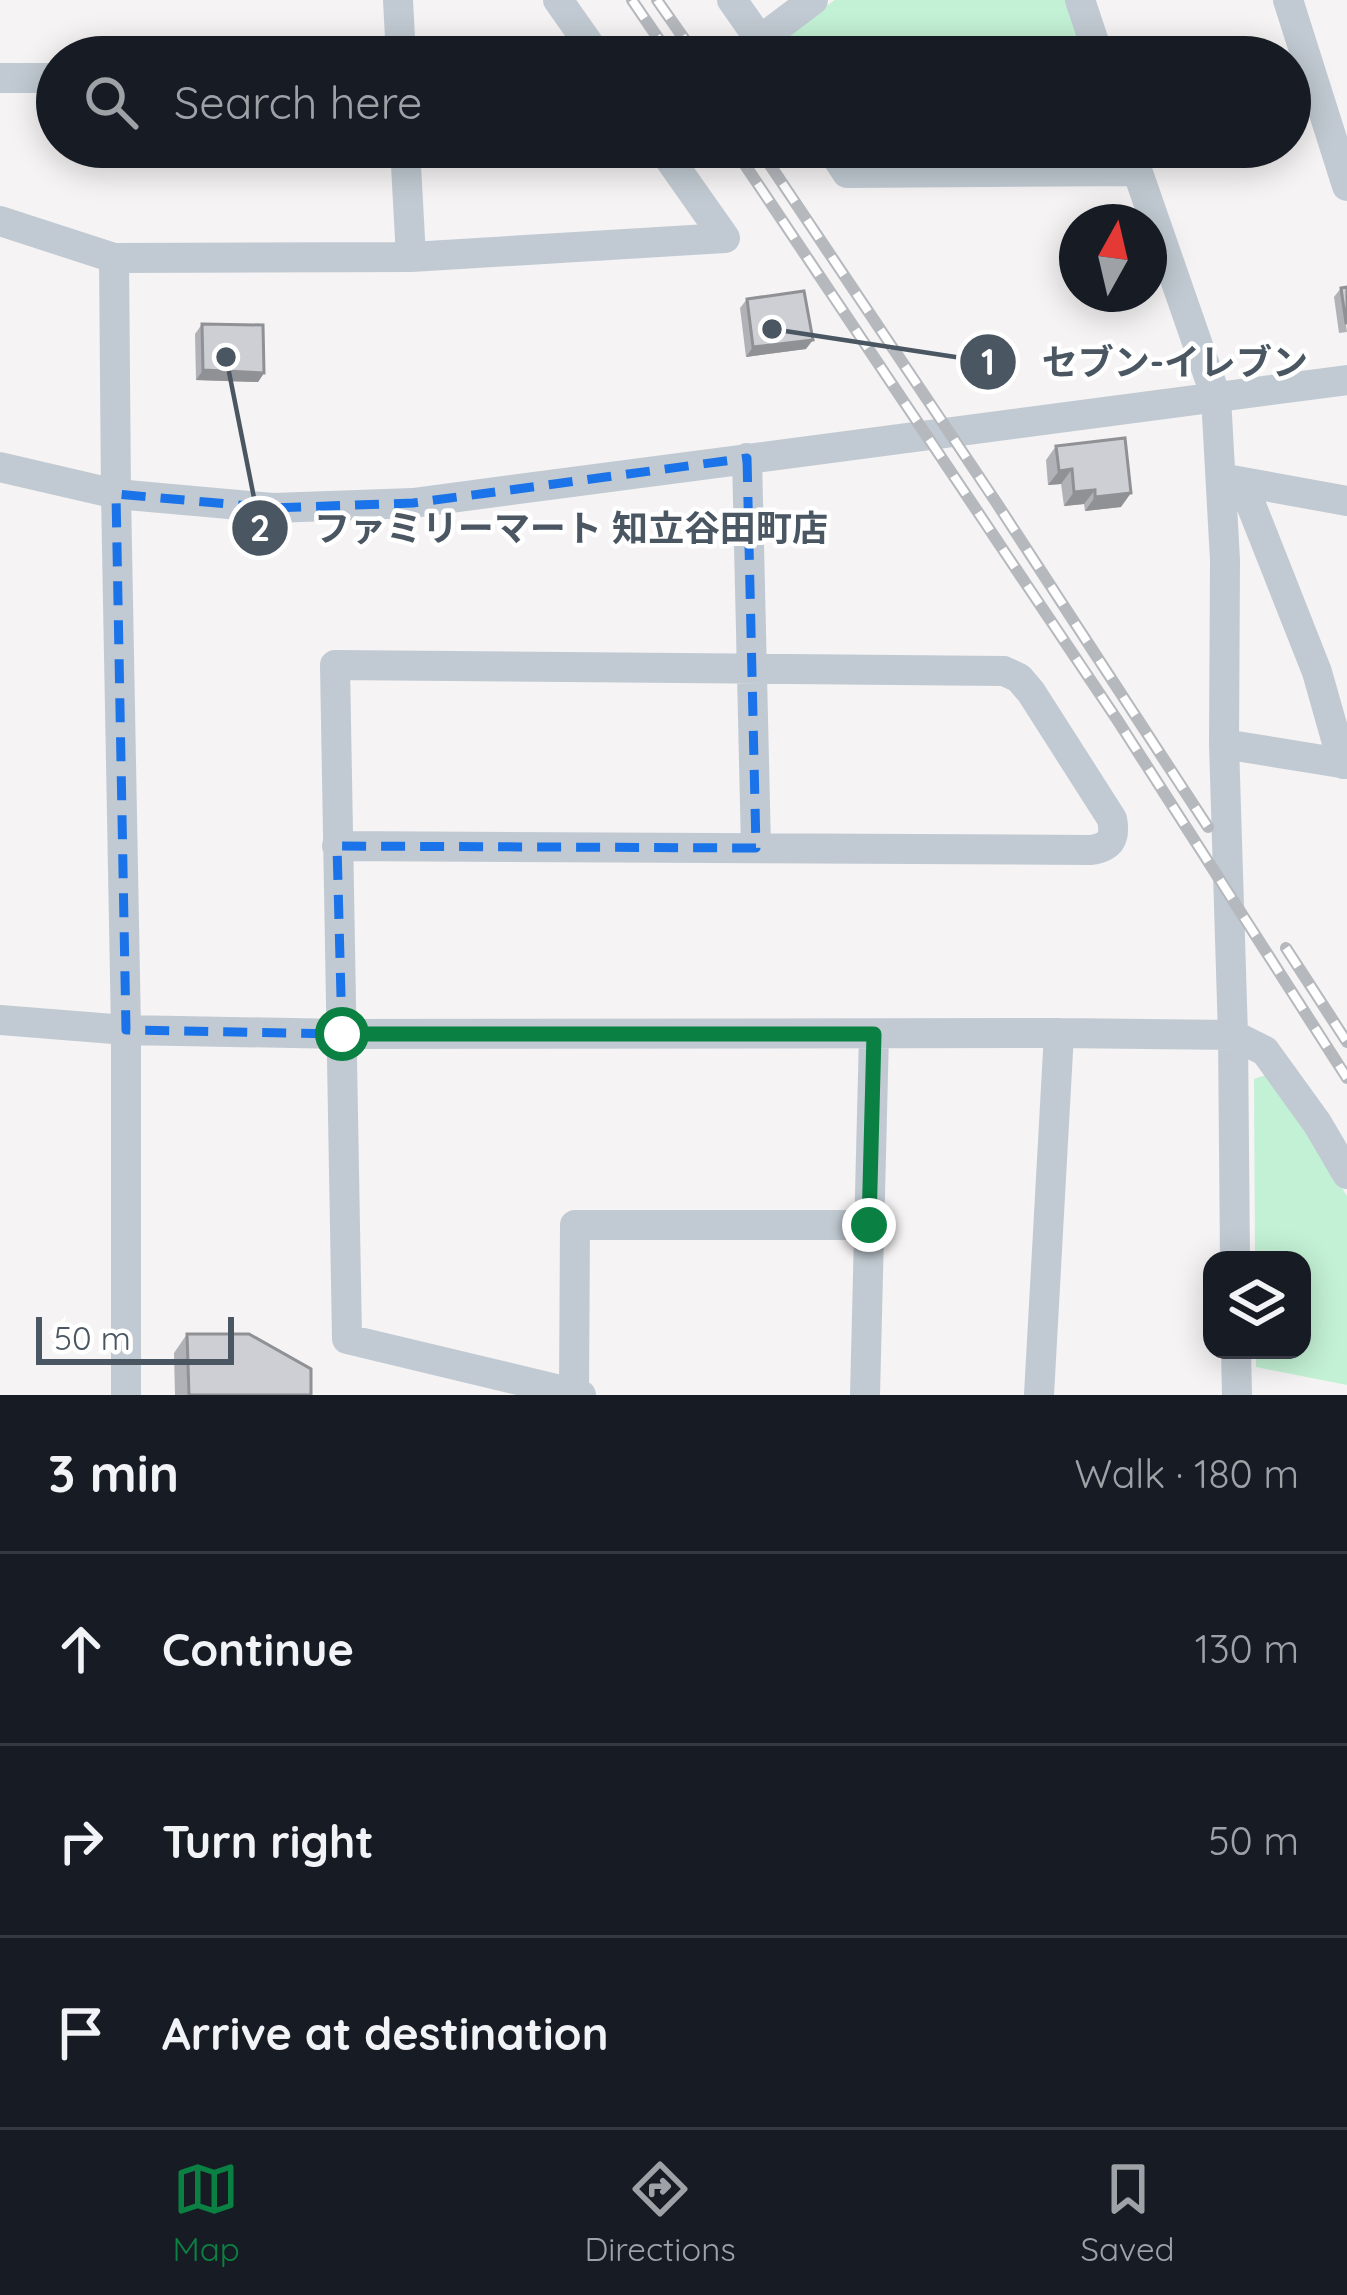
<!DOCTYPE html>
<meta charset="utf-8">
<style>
:root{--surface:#171b24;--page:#242831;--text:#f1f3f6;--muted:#9ea1a6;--line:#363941;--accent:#0b8043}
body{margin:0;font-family:Quicksand,"Noto Sans JP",sans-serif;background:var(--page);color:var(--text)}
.controls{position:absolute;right:36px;bottom:36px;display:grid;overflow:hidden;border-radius:24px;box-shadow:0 6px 30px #0003}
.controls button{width:108px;height:108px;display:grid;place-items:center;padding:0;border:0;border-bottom:3px solid var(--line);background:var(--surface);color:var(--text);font:60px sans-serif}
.compass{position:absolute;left:1059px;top:204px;width:108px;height:108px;border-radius:50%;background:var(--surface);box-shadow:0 6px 30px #0003;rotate:8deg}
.scale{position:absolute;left:36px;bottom:30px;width:198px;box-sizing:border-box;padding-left:12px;border:6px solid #4a5661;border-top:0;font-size:33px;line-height:42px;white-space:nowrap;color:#4a5661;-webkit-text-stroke:9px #fff;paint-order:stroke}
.stop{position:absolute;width:36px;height:36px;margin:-27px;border:9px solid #0b8043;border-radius:50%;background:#fff}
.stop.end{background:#0b8043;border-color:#fff;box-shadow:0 3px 12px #0008}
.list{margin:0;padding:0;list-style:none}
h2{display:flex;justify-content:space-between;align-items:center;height:156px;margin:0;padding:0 48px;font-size:51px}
h2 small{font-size:39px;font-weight:400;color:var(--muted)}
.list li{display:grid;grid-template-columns:78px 1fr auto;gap:36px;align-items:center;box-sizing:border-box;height:192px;padding:0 48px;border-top:3px solid var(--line)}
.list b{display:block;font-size:45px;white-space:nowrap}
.list em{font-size:39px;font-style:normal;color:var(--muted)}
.icon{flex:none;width:66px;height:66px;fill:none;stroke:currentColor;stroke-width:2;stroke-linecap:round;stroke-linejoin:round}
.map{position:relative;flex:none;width:1347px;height:1395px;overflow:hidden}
.search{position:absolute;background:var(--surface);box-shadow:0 6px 30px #0003;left:36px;right:36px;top:36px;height:132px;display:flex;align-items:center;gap:30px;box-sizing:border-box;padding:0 42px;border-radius:66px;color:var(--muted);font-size:45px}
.sheet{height:732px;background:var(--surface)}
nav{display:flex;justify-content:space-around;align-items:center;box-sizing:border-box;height:168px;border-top:3px solid var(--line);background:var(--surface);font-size:33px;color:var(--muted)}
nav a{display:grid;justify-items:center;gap:6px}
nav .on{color:var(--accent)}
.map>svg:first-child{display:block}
.green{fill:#c3f1d5}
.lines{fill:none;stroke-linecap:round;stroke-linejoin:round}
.minor{stroke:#c1cad2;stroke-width:30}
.rail-casing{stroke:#b5b8bd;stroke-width:12}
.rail{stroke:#fff;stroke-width:8;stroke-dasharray:22;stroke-linecap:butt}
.wall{fill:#b0b2b7}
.shaded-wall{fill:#909195}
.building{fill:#cdcfd5;stroke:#909195;stroke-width:3}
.route{stroke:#0b8043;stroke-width:15}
.marked{fill:none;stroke:#1a73e8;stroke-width:9;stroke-dasharray:24 15;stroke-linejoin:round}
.leader{fill:none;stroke:#4a5661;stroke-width:4.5}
.callout-dot{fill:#4a5661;stroke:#fff;stroke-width:4.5}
.mark-label{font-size:36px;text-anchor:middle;font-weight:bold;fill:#fff}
.callout-label{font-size:36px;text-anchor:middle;font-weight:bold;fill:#4a5661;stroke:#fff;stroke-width:9;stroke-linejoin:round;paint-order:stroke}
</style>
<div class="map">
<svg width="1347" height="1395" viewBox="0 0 1347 1395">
<rect width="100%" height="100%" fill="#f5f3f3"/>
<!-- green -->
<path class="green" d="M835 0H1068L1087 57H784L779 49 781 37Z
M847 147H1114L1103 161H859Z
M1272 1073 1347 1196V1385L1256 1367V1350H1302V1260H1255L1254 1079Z"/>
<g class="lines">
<!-- minor -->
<path class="minor" d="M398 0 401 57
M558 0 598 57
M732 0 760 40 813 0
M1080 0 1099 57
M1288 0 1347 186
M0 78H57
M405 147 411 257
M830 147 847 173 1137 171
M1129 147 1216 397 1225 560 1224 744 1233 1035 1235 1260
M0 221 114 258 411 257 725 238 661 147
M114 258 116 494 126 1030V1395
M747 458 756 848
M0 467 116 494 273 508 413 503 1347 380
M1226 479 1347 501
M1242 482 1317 672 1343 764
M1224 744 1347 764
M337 846 1091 850C1110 847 1116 839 1112 819L1031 692 1019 678 1004 671 335 665 347 1339 581 1395
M0 1020 126 1030 342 1034 1059 1033 1233 1035 1265 1051 1317 1123 1347 1174
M1236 1350 1237 1395
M574 1393 575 1225H869
M865 1395 874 1034
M1039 1395 1059 1033"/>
<!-- rail casing -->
<g class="rail-casing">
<path id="rail" d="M632 0 671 57
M657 0 697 57
M733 147 1118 721 1347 1078
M758 147 996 502 1208 827
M1286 948 1347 1042"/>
</g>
<!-- rail -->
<use href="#rail" class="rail"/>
</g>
<!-- wall -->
<path class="wall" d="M1341 288 1347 332 1339 333 1334 297Z
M747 299 806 349 746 357 740 308Z
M202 324 264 373 258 382 196 380 195 334Z
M1056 446 1121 507 1085 511 1084 504 1064 506 1061 484 1048 485 1046 460Z
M187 1334 311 1395H175L174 1353Z"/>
<!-- shaded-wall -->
<path class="shaded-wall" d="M813 340 806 349 746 357 753 347Z
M203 370 264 373 258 382 196 380Z
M1072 469 1061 484 1048 485 1059 471Z
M1095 490 1084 504 1064 506 1074 492Z
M1131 493 1121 507 1085 511 1095 497Z"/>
<!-- building -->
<path class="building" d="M1347 287V323H1346L1341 288Z
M804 291 813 340 753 347 747 299Z
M202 324 263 325 264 373 203 370Z
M1125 438 1131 493 1095 497V490L1074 492 1072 469 1059 471 1056 446Z
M187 1334H249L311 1369V1395H189Z"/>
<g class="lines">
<!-- route -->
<path class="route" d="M342 1034H874L869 1225"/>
</g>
<!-- marked area -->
<path class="marked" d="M747 458 756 848 337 846 342 1034 126 1030 116 494 273 508 413 503Z"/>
<!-- callouts -->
<path class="leader" d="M772 329L988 362M226 357L260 528"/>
<g class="callout-dot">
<circle cx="772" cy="329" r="12"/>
<circle cx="226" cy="357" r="12"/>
<circle cx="988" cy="362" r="30"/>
<circle cx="260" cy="528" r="30"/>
</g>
<g class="mark-label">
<text x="988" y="375">1</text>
<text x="260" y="541">2</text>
</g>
<g class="callout-label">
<text x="1175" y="375">セブン-イレブン</text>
<text x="571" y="541">ファミリーマート 知立谷田町店</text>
</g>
</svg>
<div class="controls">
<button><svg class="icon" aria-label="layers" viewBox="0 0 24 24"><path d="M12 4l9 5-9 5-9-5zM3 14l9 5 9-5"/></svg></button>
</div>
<svg class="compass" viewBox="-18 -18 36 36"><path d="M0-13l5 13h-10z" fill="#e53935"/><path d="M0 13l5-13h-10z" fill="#9ea1a6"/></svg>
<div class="scale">50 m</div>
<div class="stop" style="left:342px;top:1034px"></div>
<div class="stop end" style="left:869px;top:1225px"></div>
<div class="search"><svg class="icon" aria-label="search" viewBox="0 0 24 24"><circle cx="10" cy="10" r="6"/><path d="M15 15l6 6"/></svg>Search here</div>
</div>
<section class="sheet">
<h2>3 min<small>Walk · 180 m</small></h2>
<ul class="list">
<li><svg class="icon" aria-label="ahead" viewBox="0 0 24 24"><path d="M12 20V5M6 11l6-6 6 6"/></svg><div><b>Continue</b></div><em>130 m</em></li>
<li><svg class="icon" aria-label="right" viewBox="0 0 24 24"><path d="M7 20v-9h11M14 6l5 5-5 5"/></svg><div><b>Turn right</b></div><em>50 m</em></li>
<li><svg class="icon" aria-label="arrive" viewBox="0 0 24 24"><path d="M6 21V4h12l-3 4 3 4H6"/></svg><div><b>Arrive at destination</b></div></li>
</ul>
</section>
<nav>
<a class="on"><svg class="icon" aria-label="map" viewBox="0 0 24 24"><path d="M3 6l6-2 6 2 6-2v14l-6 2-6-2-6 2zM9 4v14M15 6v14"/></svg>Map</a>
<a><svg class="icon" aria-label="directions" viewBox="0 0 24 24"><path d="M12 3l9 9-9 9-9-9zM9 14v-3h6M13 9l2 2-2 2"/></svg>Directions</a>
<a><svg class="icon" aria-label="saved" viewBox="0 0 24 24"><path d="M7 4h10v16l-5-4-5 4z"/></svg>Saved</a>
</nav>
